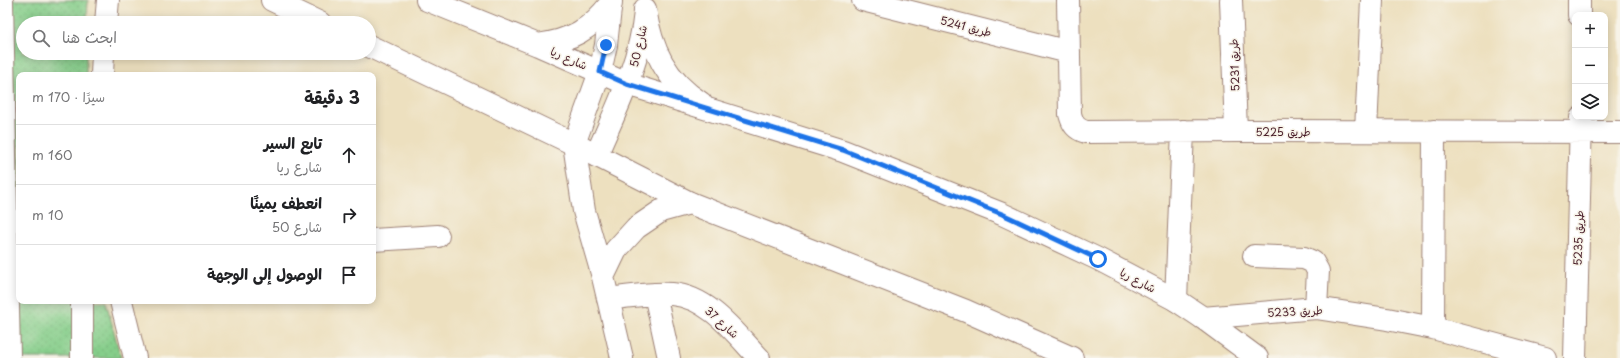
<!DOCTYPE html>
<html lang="ar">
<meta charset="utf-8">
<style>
:root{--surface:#fff;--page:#f6f6f6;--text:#202124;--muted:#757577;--line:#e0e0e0}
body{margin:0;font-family:"Playpen Sans","Playpen Sans Arabic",sans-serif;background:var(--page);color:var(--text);direction:rtl}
.controls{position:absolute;right:12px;top:12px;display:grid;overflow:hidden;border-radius:8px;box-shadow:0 2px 10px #0003}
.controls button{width:36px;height:36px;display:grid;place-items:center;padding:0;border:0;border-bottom:1px solid var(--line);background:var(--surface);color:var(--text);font:20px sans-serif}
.stop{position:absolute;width:12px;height:12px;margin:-9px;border:3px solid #1a73e8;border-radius:50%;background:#fff}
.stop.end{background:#1a73e8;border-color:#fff;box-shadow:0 1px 4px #0008}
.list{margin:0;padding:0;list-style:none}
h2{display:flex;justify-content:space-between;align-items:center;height:52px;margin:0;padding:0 16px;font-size:17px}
h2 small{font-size:13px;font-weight:400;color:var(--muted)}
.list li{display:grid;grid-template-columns:26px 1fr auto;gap:12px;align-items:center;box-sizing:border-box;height:60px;padding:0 16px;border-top:1px solid var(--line)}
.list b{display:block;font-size:15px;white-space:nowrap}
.list p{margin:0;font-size:13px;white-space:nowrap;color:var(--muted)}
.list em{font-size:13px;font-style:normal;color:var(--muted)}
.icon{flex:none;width:22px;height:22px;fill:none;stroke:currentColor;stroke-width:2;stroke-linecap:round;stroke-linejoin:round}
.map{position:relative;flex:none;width:1620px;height:358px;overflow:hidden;direction:ltr}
.search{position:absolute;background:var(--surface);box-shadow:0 2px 10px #0003;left:16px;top:16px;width:360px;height:44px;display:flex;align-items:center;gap:10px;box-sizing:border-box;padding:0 14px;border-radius:22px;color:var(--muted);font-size:15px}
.panel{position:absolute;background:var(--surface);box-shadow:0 2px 10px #0003;left:16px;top:72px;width:360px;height:232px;border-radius:8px;direction:rtl}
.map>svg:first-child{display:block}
.grass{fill:url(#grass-dots);stroke:#68765a}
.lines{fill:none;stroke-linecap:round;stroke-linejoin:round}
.minor-casing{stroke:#9c8075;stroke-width:24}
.major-casing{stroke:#9c8075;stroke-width:24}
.minor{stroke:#fff;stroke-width:22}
.major{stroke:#fff;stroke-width:22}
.route{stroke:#1a73e8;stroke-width:5}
.labels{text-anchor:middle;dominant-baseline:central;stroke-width:3;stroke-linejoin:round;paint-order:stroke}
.street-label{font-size:11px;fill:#4a1f2b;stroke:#f7f3e8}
</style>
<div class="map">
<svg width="1620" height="358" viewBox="0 0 1620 358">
<defs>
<pattern id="grass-dots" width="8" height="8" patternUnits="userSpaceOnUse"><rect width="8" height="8" fill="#85ce8a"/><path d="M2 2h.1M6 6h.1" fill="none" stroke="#74b077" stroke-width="1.8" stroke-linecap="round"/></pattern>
</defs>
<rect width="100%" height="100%" fill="#f7f3e8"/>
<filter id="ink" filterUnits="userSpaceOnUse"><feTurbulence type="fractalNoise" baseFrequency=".025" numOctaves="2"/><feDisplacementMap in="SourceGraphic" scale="8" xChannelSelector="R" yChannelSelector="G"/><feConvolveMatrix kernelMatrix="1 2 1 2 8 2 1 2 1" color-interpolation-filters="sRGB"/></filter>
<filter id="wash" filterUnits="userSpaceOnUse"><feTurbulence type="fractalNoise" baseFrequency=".012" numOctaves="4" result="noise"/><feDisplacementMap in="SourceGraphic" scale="16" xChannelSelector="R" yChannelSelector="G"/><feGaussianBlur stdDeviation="0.9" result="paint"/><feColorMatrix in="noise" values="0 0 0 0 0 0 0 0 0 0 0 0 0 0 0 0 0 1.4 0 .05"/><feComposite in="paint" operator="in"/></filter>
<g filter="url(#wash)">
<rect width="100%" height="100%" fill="#ede0bf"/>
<!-- grass -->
<path class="grass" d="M0 0H88L87 23H23V53H86V75H19V301H106L121 358H0Z"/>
</g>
<g filter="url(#ink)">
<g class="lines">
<!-- minor casing -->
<g class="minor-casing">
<path id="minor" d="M2 0 9 358
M611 0 606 45 600 72 574 144 584 211 603 277 622 358
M863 0 1069 52
M1068 0 1070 114C1073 125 1076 129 1086 132L1236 131 1620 132
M1231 0 1236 131
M1579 0V15
M106 23 108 0
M102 75 103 53
M1366 131 1372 0
M596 156C616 109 640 64 645 12
M373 240 438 236
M1254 256 1304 258 1313 262 1318 271 1316 308
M603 277 616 250 636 228 661 211 690 203
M655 294 669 358
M608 299C629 297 651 292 672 294 709 297 735 333 759 358
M1176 300 1183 131
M82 301V358
M121 301 135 358
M1203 318 1316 308 1387 319 1433 328 1545 358
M1433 328 1434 131
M1575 358 1581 118"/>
</g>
<!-- major casing -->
<g class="major-casing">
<path id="major" d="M272 0 320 23
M427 0 538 45 627 84 843 151 1002 214 1098 259 1176 300 1203 318 1257 358
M645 9C651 49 666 81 701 103
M538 45C572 40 590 30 611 3
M369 46 574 144 690 203 966 311 1072 358"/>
</g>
<!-- minor -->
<use href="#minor" class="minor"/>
<!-- major -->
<use href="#major" class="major"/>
</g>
</g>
<g class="lines" filter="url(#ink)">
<!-- route -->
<path class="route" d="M606 45 600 72 627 84 843 150 1002 214 1098 259"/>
</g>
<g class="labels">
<!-- street labels -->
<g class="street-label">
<text transform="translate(966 26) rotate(14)">طريق 5241</text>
<text transform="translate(638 46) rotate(-77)">شارع 50</text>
<text transform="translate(569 58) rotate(24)">شارع ريا</text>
<text transform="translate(1234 65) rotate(-92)">طريق 5231</text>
<text x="1283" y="131">طريق 5225</text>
<text transform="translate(1578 238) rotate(-88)">طريق 5235</text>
<text transform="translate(1138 280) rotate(28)">شارع ريا</text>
<text transform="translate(1295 311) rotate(-3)">طريق 5233</text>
<text transform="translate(722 322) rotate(42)">شارع 37</text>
</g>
</g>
</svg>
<div class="controls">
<button>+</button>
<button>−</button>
<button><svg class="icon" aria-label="layers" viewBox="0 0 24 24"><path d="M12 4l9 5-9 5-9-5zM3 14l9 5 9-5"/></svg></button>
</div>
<div class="stop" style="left:1098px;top:259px"></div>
<div class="stop end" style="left:606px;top:45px"></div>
<div class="search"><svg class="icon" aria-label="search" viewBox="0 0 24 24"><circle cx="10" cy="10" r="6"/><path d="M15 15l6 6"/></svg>ابحث هنا</div>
<section class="panel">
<h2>3 دقيقة<small>سيرًا · 170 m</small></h2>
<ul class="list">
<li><svg class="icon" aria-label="ahead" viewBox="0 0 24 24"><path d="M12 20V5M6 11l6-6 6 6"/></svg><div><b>تابع السير</b><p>شارع ريا</p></div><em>160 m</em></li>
<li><svg class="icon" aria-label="right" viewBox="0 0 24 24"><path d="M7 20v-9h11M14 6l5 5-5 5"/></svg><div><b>انعطف يمينًا</b><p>شارع 50</p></div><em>10 m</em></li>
<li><svg class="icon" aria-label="arrive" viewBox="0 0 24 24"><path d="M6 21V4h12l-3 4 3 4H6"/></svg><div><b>الوصول إلى الوجهة</b></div></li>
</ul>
</section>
</div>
